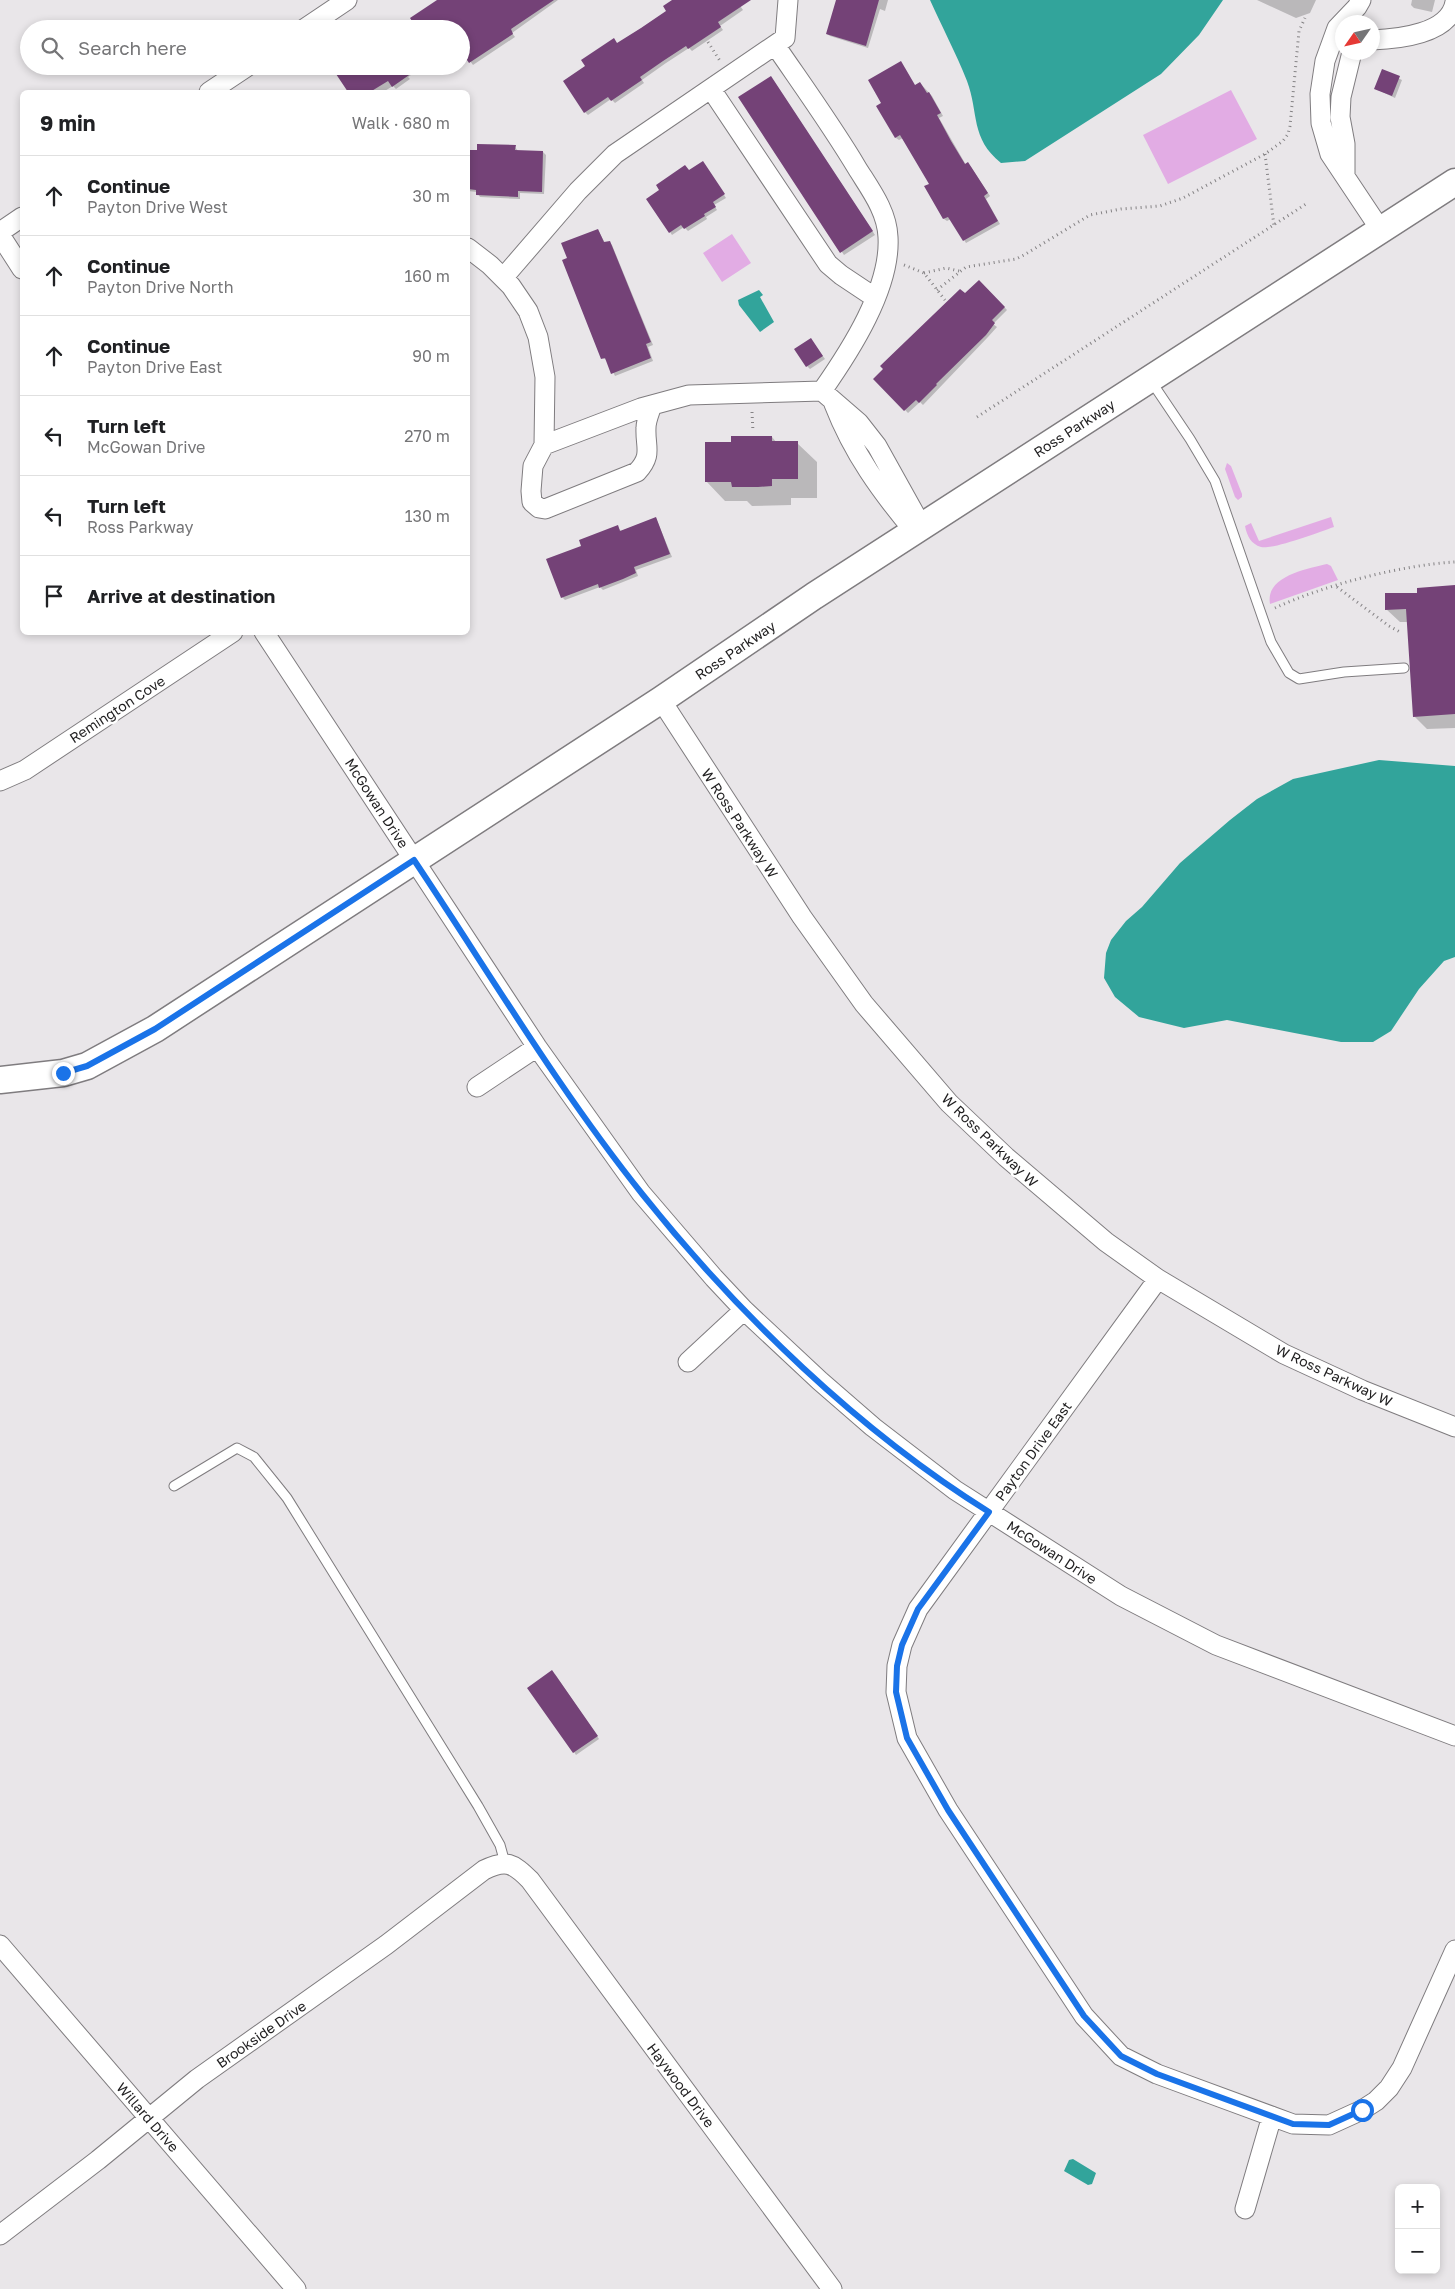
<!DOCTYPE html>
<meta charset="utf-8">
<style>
:root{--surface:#fff;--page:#f6f6f6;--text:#202124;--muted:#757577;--line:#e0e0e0}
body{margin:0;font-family:"Golos Text",sans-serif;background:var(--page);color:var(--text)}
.controls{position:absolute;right:15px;bottom:15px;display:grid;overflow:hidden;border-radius:8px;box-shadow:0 2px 8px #0003}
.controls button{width:45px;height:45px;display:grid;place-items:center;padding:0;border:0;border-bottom:1px solid var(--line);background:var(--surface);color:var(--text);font:25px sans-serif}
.compass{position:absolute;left:1335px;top:15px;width:45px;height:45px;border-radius:50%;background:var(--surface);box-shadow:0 2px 8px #0003;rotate:236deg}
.stop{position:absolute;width:15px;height:15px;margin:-11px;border:4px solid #1a73e8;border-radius:50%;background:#fff}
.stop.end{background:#1a73e8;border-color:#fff;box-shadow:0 1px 5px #0008}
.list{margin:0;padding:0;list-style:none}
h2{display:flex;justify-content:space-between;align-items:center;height:65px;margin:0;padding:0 20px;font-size:21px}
h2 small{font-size:16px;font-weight:400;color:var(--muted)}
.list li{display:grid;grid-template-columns:32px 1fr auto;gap:15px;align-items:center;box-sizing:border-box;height:80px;padding:0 20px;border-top:1px solid var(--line)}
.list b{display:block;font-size:19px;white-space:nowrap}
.list p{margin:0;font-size:16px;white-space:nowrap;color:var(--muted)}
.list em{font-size:16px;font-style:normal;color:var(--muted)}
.icon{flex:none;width:28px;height:28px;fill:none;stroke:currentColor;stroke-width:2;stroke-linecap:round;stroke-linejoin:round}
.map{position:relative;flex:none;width:1455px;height:2289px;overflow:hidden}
.search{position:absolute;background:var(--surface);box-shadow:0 2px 8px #0003;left:20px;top:20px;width:450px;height:55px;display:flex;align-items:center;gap:12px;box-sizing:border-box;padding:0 18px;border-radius:28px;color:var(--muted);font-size:19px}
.panel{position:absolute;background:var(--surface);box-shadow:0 2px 8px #0003;left:20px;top:90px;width:450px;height:545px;border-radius:8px}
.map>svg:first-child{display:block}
.green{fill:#e2ace4}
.water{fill:#32a49b}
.shadow{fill:#0003}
.building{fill:#744277}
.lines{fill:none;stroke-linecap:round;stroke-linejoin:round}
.lane-casing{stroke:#7f7c7f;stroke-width:11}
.street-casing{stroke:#7f7c7f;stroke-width:21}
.secondary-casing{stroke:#7f7c7f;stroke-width:29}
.path{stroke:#848284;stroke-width:3;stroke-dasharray:1 4;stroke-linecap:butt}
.lane{stroke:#fff;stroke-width:9}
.street{stroke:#fff;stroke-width:19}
.secondary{stroke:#fff;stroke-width:26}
.route{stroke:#1a73e8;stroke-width:6}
.labels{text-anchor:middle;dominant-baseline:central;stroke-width:5;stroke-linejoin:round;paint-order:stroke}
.street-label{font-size:14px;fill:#201f20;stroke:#fff}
</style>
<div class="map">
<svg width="1455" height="2289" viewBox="0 0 1455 2289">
<rect width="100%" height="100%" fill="#e9e6e9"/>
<!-- green -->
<path class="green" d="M1231 90 1257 139 1168 184 1143 135Z
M732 234 751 263 722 282 703 253Z
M1227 463 1231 466 1242 494V497L1238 500 1235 497 1225 469Z
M1331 517 1334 527C1319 532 1273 550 1261 547 1251 544 1247 536 1245 526L1251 523 1259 541Z
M1327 564 1331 566 1338 580 1270 604C1265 576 1307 569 1327 564Z"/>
<!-- water -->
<path class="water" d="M930 0H1223L1199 35 1161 74 1025 161 1001 163C970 138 979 113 967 81 956 53 942 27 930 0Z
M759 290 763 295 760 297 774 322 760 332 739 305 738 300Z
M1379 760 1455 766V957L1444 961 1419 989 1391 1031 1373 1042H1341L1227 1020 1184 1028 1139 1017 1115 997 1104 978 1106 953 1111 940 1126 921 1142 907 1180 863 1230 820 1257 799 1293 779Z
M1073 2159 1096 2173 1092 2184 1088 2185 1064 2171 1069 2160Z"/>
<!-- shadow -->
<path class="shadow" d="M439 0H558L512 33 515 37 473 65 461 49V29H400Z
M674 0H736L743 10 720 26 723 30 692 51 689 48 666 63 642 80 644 83 615 103 611 99 588 115 585 112 617 44 668 11Z
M838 0H888L885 11 880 9 868 48 830 36 827 34Z
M1257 0H1316L1310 13 1296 18Z
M1412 0H1435L1432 12 1414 8 1411 5Z
M344 66H424L408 77 410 79 396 89 393 86 383 92H350L338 74 344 70 342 67Z
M1383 71 1402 80 1395 98 1376 89Z
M773 80 875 235 844 255 740 98Z
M920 83 932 96 943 116 939 118 966 165 971 167 990 196 986 199 1000 224 966 243 951 219 947 221 944 219 926 187 931 184 903 138 899 140 896 138 885 118Z
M515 147 518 151 543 152 546 155 544 194 520 193V199L480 197 477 192 468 191V151Z
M705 165 726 198 714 205 717 210 706 217 707 219 688 231 684 227 672 235 670 232 689 172Z
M598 230 605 243 609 242 612 245 653 345 648 347 653 361 615 376 607 360 602 358 568 259Z
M979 281 1007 310 993 324 997 327 988 337 923 405 920 402 908 413 875 379Z
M811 340 825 359 810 369 807 366Z
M772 437 777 443H797L817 462V498H791V505L752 506 747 501H725L706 481 732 443Z
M656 518 672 557 636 570 638 576 603 590 600 587 565 600 562 597 583 546 617 526 621 531Z
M1455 587V728L1427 729 1414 716 1408 622H1400L1386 609 1419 594Z
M555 1674 599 1739 576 1755 574 1752Z"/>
<!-- building -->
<path class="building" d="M437 0H554L511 29 513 34 469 63 461 51V29H417L410 18Z
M672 0H751L718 22 721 27 688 49 686 46 663 61 640 77 642 80 611 101 608 97 584 113 563 81 585 66 581 60 614 38 617 43 641 28 666 11 663 6Z
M836 0H879L866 46 826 34Z
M901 61 915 85 920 82 927 93 929 92 941 113 937 115 951 141 965 164 968 162 988 193 984 196 998 221 963 241 948 217 943 219 924 186 929 184 900 135 895 138 876 106 881 103 868 80Z
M348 66H422L392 87 388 81 370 92H348L336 74Z
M1382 69 1400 76 1392 96 1374 89Z
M771 76 873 231 840 253 738 97Z
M477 144 516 145 515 150 543 151 542 192 518 191V197L476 195V190L468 189V150H477Z
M703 161 725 194 713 202 716 207 704 214 705 216 684 229 681 225 669 233 646 199 659 190 656 185 685 165 689 170Z
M598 229 604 242 610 241 651 342 646 344 651 358 611 374 605 358 601 359 562 260 567 258 561 243Z
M979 280 1005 307 992 320 995 323 986 335 936 384 937 385 919 403 916 400 904 411 873 379 883 369 880 366 960 289 965 293Z
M811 338 823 356 806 367 794 349Z
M731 436H772V441H798V479H772V486L758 487H732L731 482H705V442H731Z
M656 517 670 554 634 567 636 573 623 579 599 588 598 584 561 598 546 559 581 546 579 540 618 525 620 531Z
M1455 585V714L1413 717 1406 609 1385 610V593H1417V588Z
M552 1670 598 1736 573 1753 527 1688Z"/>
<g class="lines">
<!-- lane casing -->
<g class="lane-casing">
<path id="lane" d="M1151 381 1190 439 1215 481 1271 642 1289 673 1299 679 1344 672 1404 668
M174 1486 237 1448 254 1457 287 1498 478 1806 500 1845 505 1863"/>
</g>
<!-- street casing -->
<g class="street-casing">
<path id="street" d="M1361 0 1357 7 1337 28 1325 61 1320 94 1321 123 1330 154 1380 229
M304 29 347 0
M1372 40C1398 39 1450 34 1455 2
M775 45C803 86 832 126 857 168 870 189 887 211 888 237 891 288 850 351 822 391
M711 89 828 264 841 275 874 297
M209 92 248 66
M1345 174V144L1340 117 1341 97 1352 52
M0 232 22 217
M0 235 22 269
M468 248 490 265 511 286 528 311 538 337 545 377 544 445 533 466 531 491 532 502 539 508 545 509 637 472C653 455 645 447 646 428 646 420 650 412 652 405
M503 278 578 191 615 154 785 38 788 0
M834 404C853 453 881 492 915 532
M544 445 641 408 689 395 822 391 859 423 877 446 922 527
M264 632 537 1047 641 1193 714 1278 744 1310 820 1381 873 1427 955 1490 1121 1596 1216 1645 1455 1736
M661 700 802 917 864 1004 949 1103 1006 1157 1106 1242 1158 1279 1284 1354 1362 1390 1455 1427
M0 781 25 770 233 632
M477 1087 537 1047
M1158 1279 918 1609 902 1645 897 1666 896 1692 907 1738 948 1810 1084 2016 1121 2056 1157 2074 1293 2124 1329 2125 1362 2110 1376 2101 1389 2088 1402 2068 1455 1950
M688 1362 744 1310
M0 1945 296 2289
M1245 2209 1272 2116
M0 2235 98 2160 197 2079 386 1945 484 1870C506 1859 513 1863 530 1880L832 2289"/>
</g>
<!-- secondary casing -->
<g class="secondary-casing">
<path id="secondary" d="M0 1080 63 1073 87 1066 155 1029 661 700 814 596 1455 182"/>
</g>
<!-- path -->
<path class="path" d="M708 42 720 61
M1265 154 1274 226
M904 265 924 273 945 300
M924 273 946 268 959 271
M937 290 966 267 1016 259 1024 255 1090 215 1121 209 1160 206 1183 198 1265 154 1283 141 1288 134 1290 126 1299 31 1305 18
M752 412 753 432
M977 417 1306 204
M1337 587 1389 626 1402 633
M1275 608C1324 585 1402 565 1455 562"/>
<!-- lane -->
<use href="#lane" class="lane"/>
<!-- street -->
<use href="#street" class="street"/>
<!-- secondary -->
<use href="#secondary" class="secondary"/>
</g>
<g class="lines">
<!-- route -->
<path class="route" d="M63 1073 87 1066 155 1029 414 860C489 972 558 1089 643 1195 738 1314 859 1431 989 1512L918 1609 902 1645 897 1666 896 1692 907 1738 948 1810 1084 2016 1121 2056 1157 2074 1293 2124 1329 2125 1362 2110"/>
</g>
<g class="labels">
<!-- street labels -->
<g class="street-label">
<text transform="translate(1074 428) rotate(-33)">Ross Parkway</text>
<text transform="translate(735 650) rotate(-34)">Ross Parkway</text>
<text transform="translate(117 709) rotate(-33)">Remington Cove</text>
<text transform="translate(377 803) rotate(57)">McGowan Drive</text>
<text transform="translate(740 823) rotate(57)">W Ross Parkway W</text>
<text transform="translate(990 1140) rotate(44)">W Ross Parkway W</text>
<text transform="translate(1334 1375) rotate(25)">W Ross Parkway W</text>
<text transform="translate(1033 1451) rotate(-54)">Payton Drive East</text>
<text transform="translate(1052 1552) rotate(33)">McGowan Drive</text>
<text transform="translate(261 2034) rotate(-35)">Brookside Drive</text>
<text transform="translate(681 2085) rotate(53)">Haywood Drive</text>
<text transform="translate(148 2117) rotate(49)">Willard Drive</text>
</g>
</g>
</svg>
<div class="controls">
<button>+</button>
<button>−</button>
</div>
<svg class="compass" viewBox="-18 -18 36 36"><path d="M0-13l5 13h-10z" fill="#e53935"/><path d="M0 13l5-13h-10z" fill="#757577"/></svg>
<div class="stop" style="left:1362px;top:2110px"></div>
<div class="stop end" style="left:63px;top:1073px"></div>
<div class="search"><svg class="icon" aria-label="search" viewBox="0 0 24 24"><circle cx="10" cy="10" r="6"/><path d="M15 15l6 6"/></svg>Search here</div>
<section class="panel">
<h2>9 min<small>Walk · 680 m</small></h2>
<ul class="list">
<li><svg class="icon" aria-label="ahead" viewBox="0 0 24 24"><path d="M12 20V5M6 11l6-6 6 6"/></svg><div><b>Continue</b><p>Payton Drive West</p></div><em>30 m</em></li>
<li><svg class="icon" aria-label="ahead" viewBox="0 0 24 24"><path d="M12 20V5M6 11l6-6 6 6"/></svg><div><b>Continue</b><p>Payton Drive North</p></div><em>160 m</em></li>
<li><svg class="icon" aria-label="ahead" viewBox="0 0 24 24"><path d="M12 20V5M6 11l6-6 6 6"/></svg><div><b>Continue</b><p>Payton Drive East</p></div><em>90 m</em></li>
<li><svg class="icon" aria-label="left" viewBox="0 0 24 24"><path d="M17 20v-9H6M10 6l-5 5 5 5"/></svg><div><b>Turn left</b><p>McGowan Drive</p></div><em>270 m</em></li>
<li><svg class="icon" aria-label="left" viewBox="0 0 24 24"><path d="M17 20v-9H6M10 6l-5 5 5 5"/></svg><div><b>Turn left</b><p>Ross Parkway</p></div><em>130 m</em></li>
<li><svg class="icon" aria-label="arrive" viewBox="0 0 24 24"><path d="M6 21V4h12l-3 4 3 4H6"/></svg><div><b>Arrive at destination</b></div></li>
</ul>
</section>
</div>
